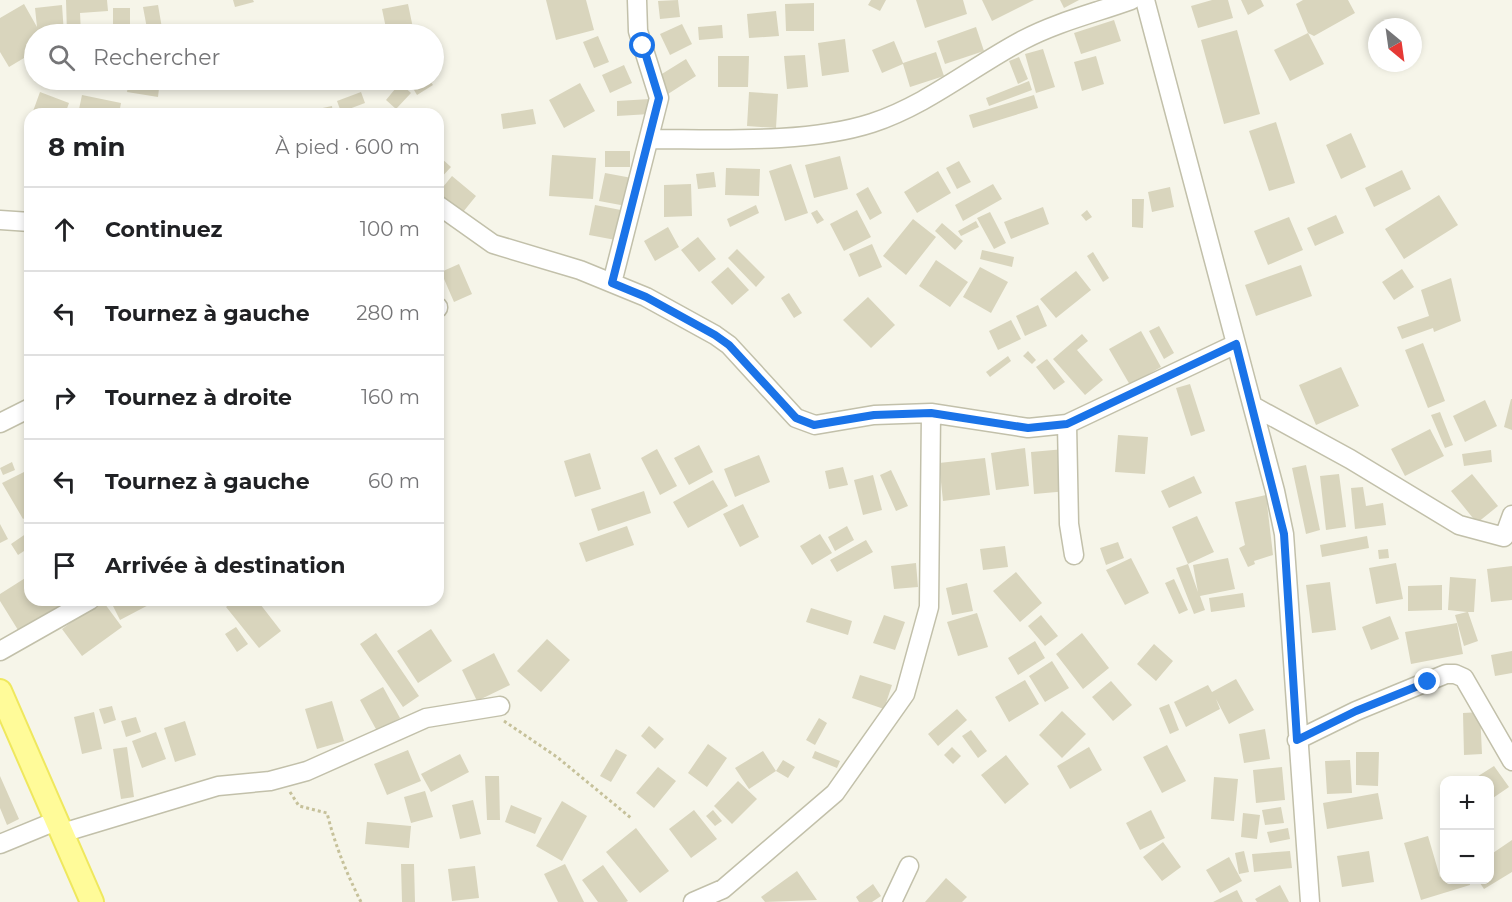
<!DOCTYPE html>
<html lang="fr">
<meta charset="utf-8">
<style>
:root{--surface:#fff;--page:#f2f2f2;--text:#202124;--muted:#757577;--line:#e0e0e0}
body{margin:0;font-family:Montserrat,sans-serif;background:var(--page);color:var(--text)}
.controls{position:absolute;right:18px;bottom:18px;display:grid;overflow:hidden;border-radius:12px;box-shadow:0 3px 9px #0003}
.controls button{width:54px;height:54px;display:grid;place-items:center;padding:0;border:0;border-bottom:2px solid var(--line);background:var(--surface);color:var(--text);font:30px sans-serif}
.compass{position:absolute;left:1368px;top:18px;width:54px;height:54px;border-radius:50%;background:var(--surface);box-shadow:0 3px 9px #0003;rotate:151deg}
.stop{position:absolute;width:18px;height:18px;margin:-14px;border:4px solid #1a73e8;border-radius:50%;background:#fff}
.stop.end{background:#1a73e8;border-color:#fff;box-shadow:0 2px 6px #0008}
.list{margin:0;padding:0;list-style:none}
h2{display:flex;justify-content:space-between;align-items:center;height:78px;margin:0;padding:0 24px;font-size:26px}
h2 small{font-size:20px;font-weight:400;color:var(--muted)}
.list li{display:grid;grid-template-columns:39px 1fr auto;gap:18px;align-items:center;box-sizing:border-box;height:84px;padding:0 24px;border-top:2px solid var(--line)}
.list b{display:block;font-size:22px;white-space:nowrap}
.list em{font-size:20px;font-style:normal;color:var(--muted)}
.icon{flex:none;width:33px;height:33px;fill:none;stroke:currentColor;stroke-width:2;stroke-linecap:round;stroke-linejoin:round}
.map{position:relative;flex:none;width:1512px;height:902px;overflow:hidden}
.search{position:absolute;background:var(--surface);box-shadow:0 3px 9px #0003;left:24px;top:24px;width:420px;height:66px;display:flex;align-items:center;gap:15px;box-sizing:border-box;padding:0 21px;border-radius:33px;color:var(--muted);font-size:22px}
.panel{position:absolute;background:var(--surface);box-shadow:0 3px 9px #0003;left:24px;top:108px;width:420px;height:498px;border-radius:18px}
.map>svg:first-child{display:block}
.building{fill:#d9d5bd}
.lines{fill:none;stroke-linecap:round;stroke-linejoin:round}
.minor-casing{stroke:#c2c0aa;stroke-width:21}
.major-casing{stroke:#efe85e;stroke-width:26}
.path{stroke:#c6c19a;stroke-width:3;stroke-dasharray:3 3;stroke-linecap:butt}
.minor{stroke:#fff;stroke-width:18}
.major{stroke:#fffb99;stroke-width:22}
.route{stroke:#1a73e8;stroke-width:8}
</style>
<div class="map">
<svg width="1512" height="902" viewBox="0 0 1512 902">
<rect width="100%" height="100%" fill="#f6f5e9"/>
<!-- building -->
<path class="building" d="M66 0H107L108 11 80 13 81 34H67Z
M233 0H253L254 2 235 7Z
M546 0H586L594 30 556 40Z
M678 0 680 17 660 19 658 1Z
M871 0H886L880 11 868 5Z
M916 0H963L967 14 925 28Z
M982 0H1034L992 21Z
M1060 0H1079L1064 8Z
M1212 0H1228L1233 18 1198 28 1191 6Z
M1241 0H1261L1264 6 1248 15Z
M1303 0H1348L1355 13 1314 36 1308 33 1296 4Z
M814 3V31H786L785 4Z
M24 4 37 27 35 8 62 5 64 34H34V52L9 67 0 52V18Z
M408 4 413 28 387 33 382 9Z
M158 5 163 34H148L143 7Z
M113 8H130V34H113Z
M776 11 779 36 749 38 747 14Z
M1114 20 1121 41 1081 54 1074 33Z
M257 24 263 26 259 34H252Z
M682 24 692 44 670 55 660 34Z
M722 25 723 38 699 40 698 27Z
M240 26 249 28 247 34H238Z
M976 27 984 51 945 64 937 41Z
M1237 30 1260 114 1224 124 1201 40Z
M1308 33 1324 64 1290 81 1274 50Z
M598 36 609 62 594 68 583 42Z
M845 39 849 72 822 76 818 43Z
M894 41 903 63 936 52 944 76 910 87 903 64 882 73 872 50Z
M1043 49 1055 87 1036 93 1025 54Z
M805 55 808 87 787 89 784 56Z
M718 56H749L748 87H718Z
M1096 56 1104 84 1082 91 1074 62Z
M1019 57 1028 79 1018 84 1009 61Z
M686 59 696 76 668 94 657 77Z
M624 65 632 83 610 93 602 75Z
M76 80H101V83L77 85Z
M129 80H160L158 97 127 92Z
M408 80H429L433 85 417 95Z
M1029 81 1032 90 989 106 986 98Z
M400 83 411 93 396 109 386 100Z
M580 83 595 111 564 128 549 100Z
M40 92 69 103 65 114H32Z
M361 92 365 103 341 112 337 101Z
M749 92 778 94 776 128 747 126Z
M82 95 121 103 119 114H78Z
M1034 95 1038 108 973 128 969 115Z
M650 99V114L617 116V101Z
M332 106 333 114H299V113Z
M533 109 536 124 503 129 501 114Z
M1276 122 1295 183 1269 191 1249 131Z
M1351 133 1366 167 1341 179 1326 145Z
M605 151H630V167H605Z
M552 155 596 158 593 199 549 196Z
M840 156 848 189 814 198 805 165Z
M440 157 451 167 438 181V159Z
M959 161 971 182 957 189 946 168Z
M791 164 808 213 785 221 769 171Z
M726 168 760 169 759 196 725 195Z
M1402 170 1411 189 1374 207 1365 188Z
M938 171 951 193 917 213 904 192Z
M714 172 716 187 698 189 696 174Z
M605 173 632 178 626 206 599 201Z
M452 176 476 196 459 217 438 201V193Z
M691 184 692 216 664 217V185Z
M993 184 1002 199 963 221 955 205Z
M868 187 882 213 870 220 856 194Z
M1170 187 1174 207 1152 212 1148 192Z
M1439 195 1458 225 1404 259 1385 229Z
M1132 199H1144L1143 228 1132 227Z
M595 205 626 211 621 241 589 235Z
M756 205 759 213 730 227 727 219Z
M1043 207 1049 224 1011 239 1004 222Z
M817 210 824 220 817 224 811 213Z
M857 210 871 237 844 251 830 224Z
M1087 210 1092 217 1086 221 1081 215Z
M990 212 1006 243 994 249 977 218Z
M1336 215 1344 233 1315 246 1307 228Z
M1289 217 1303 250 1268 265 1254 231Z
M913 219 936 237 906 275 883 256Z
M976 221 979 227 961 236 958 231Z
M942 223 963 241 955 250 935 231Z
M668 227 679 247 655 261 644 241Z
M698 237 716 259 699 272 681 250Z
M872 244 882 267 859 277 849 254Z
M737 249 765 277 756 287 728 258Z
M982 250 1014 257 1012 267 980 259Z
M1093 252 1109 278 1103 282 1087 256Z
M936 260 968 282 950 307 919 286Z
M459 264 472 294 454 302 441 272Z
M1301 265 1312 296 1256 316 1245 285Z
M728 267 749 290 732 305 711 282Z
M980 267 1008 282 991 313 963 297Z
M1402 269 1414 287 1394 300 1382 282Z
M1076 271 1091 290 1056 318 1040 299Z
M1451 278 1461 321 1434 332 1433 328 1402 339 1397 327 1429 316 1421 290Z
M789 293 802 313 794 318 781 298Z
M868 297 895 325 871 348 843 320Z
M1038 305 1047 326 1025 336 1016 316Z
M1011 320 1021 339 998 350 989 331Z
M1159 326 1174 353 1164 359 1149 331Z
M1141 331 1161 367 1130 385 1109 349Z
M1082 334 1088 341 1077 350 1103 380 1085 395 1053 359Z
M1423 343 1445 401 1428 408 1405 350Z
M1028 351 1036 360 1032 364 1023 356Z
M1008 356 1011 361 990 377 986 372Z
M1047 359 1065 382 1054 390 1036 367Z
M1341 367 1359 406 1316 425 1299 385Z
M1190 384 1205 431 1191 436 1176 388Z
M1511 399H1512V430L1504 427Z
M1485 400 1497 426 1465 442 1453 416Z
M1440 412 1453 445 1445 448 1431 415Z
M1430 429 1444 456 1405 476 1391 449Z
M1118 435 1148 437 1145 474 1115 472Z
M699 445 713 472 689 485 674 458Z
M1025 448 1029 486 996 490 991 453Z
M657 449 677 486 660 495 641 458Z
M1065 449 1068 491 1034 494 1031 452Z
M1491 450 1492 462 1464 466 1462 454Z
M590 453 601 489 575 497 564 461Z
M759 455 770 482 735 497 724 469Z
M985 458 990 495 943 501 939 463Z
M12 462 15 470 3 475 0 468Z
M1306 465 1320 530 1306 534 1292 468Z
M843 467 848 485 829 489 825 471Z
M30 469V515L23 519 2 483Z
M891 470 908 506 896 511 880 475Z
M1339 474 1346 527 1326 530 1320 476Z
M1472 474 1498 506 1477 523 1451 491Z
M873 475 882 510 863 515 854 480Z
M1194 476 1202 493 1169 508 1161 491Z
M713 480 728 506 688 528 673 502Z
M1363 487 1366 506 1383 503 1386 525 1355 529 1351 488Z
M644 491 651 513 598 531 591 509Z
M1266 495 1273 555 1254 561 1255 564 1248 567 1239 548 1245 545 1235 502Z
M743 504 759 537 740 547 723 514Z
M1197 516 1214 552 1188 564 1172 527Z
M0 524 8 539 0 543Z
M627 526 634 545 586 562 579 543Z
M847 526 854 540 835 551 828 537Z
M30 531V547L18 555 11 544Z
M820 534 832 553 812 565 800 546Z
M1367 536 1369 548 1322 557 1320 545Z
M866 540 873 552 837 572 830 560Z
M1118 542 1124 558 1106 565 1100 548Z
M1005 546 1008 567 983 570 980 549Z
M1388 549 1389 558 1379 559 1378 550Z
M1131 558 1149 593 1125 605 1106 570Z
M1228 558 1235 589 1200 596 1205 610 1194 614 1176 568 1188 564 1198 592 1193 565Z
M916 563 918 587 894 589 891 566Z
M1396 563 1403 599 1376 604 1369 568Z
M1512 566V600L1491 602 1487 569Z
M1016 572 1042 603 1020 622 993 591Z
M30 575V600H60L62 604 18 630 0 601V594Z
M1450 577 1476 579 1474 612H1468L1478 641 1464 646 1455 615 1467 612 1448 610Z
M1174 579 1188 610 1179 614 1165 583Z
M1330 582 1336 630 1312 633 1306 585Z
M967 583 973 611 952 615 946 588Z
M1442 585V610L1408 611V586Z
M1243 593 1245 607 1211 612 1209 598Z
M102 600 122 627 82 656 62 629Z
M110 600H158L120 620Z
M235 600H257L281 631 259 648 226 607Z
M811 608 852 621 848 635 806 622Z
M977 613 988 647 958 656 947 622Z
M884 615 905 622 895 650 873 643Z
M1041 615 1058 636 1045 646 1028 626Z
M1390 616 1399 639 1371 650 1362 627Z
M1457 623 1463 654 1411 664 1405 632Z
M236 627 248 644 237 652 225 634Z
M431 629 452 661 418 683 397 651Z
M376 633 419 696 403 707 360 644Z
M1082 633 1109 668 1083 689 1056 654Z
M547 639 570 660 541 692 517 671Z
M1035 641 1045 658 1018 675 1008 658Z
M1154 644 1173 661 1156 681 1137 664Z
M1512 651V673L1495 676 1491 655Z
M494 653 510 685 477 701 462 670Z
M1052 661 1069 688 1045 702 1029 676Z
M860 675 892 685 884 709 852 698Z
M1236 679 1254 710 1229 724 1216 699 1220 709 1186 727 1174 702 1208 685 1212 692Z
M1025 680 1039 704 1009 722 995 697Z
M1111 681 1132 705 1113 721 1092 697Z
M383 687 400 718 377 731 360 700Z
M332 701 344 741 317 749 305 709Z
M1169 704 1179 730 1170 734 1159 708Z
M112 706 116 720 104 724 99 709Z
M957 709 967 720 938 746 928 734Z
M1062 711 1086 734 1062 758 1039 735Z
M94 712 102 749 82 754 74 717Z
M1480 712 1482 754 1464 755 1463 713Z
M136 717 141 732 126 737 121 721Z
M819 718 827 723 815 745 806 740Z
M185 721 196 755 175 762 164 728Z
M649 726 664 739 655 749 641 736Z
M1265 729 1270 759 1244 763 1239 734Z
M971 730 987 751 978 758 962 736Z
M156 732 166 759 142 768 132 741Z
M708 744 727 758 707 787 688 773Z
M1167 745 1186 781 1162 793 1143 757Z
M127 747 134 797 121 799 113 749Z
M952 747 961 756 953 764 944 755Z
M1089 747 1102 770 1070 789 1057 766Z
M616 749 627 755 611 782 600 776Z
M408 750 421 781 387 795 374 764Z
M763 751 776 771 783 760 795 767 788 778 776 771 749 789 735 768Z
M815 751 840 761 837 768 812 758Z
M1356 752H1379L1378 786 1356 785Z
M460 754 469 772 431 792 421 774Z
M1006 755 1029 784 1005 804 981 775Z
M1350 760 1352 793 1327 794 1325 761Z
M1494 766 1509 787 1490 800V780H1472Z
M658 767 676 781 654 808 636 793Z
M1282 767 1285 800 1256 803 1253 770Z
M0 776 19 819 7 825 0 808Z
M485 776H499L500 820H487Z
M1214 777 1238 779 1234 821 1211 819Z
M738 781 757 799 732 824 714 806Z
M425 791 433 817 411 823 404 797Z
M1378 793 1383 819 1327 829 1323 803Z
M473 800 481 834 460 839 452 805Z
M562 801 587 816 562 861 536 846Z
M511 805 542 818 535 834 505 822Z
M1281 807 1284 823 1265 825 1262 810Z
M694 810 717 839 691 858 669 829Z
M713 810 722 821 715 826 706 816Z
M1151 810 1165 838 1140 850 1126 823Z
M1243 813 1260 815 1257 839 1241 837Z
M367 822 411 826 409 848 365 844Z
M636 828 669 871 640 893 606 852Z
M1288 828 1290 839 1270 843 1267 832Z
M1428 836 1440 877 1444 875V880H1469L1470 885 1421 900 1404 843Z
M1512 840V872L1484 889 1478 880H1490V855Z
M1163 842 1181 867 1162 881 1143 857Z
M1244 851 1249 872 1239 874 1235 853Z
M1290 851 1292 868 1254 872 1252 854Z
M1369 851 1374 882 1342 887 1337 856Z
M1229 857 1242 881 1220 893 1206 870Z
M401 864H414L415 902H402Z
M565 864 584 902H558L544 874Z
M603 865 628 901 626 902H598L582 880Z
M475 866 479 898 452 901 448 869Z
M797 871 817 900 765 902 761 897Z
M946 878 967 897 962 902H925Z
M873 884 881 896 872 902H859L856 897Z
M1280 885 1289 902H1257L1255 899Z
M1237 890 1243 902H1213Z"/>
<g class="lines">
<!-- minor casing -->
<g class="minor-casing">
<path id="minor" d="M1145 0 1275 491 1284 534 1310 902
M649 139C718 139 807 144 872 123 927 105 972 67 1023 40 1057 22 1095 13 1131 0
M438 205 493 244 580 270 646 297 715 335 729 345 796 418 815 425 874 415 931 413 1028 428 1067 424 1236 344
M0 220 30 222
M612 283 659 98 638 31 637 0
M438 308V307
M1253 406 1350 459 1459 525 1504 537 1512 515
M0 423 30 408
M1067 424 1069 524 1074 555
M0 651 90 600
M1297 740 1356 711 1446 674H1455L1464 678 1512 761
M62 833 218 786 270 781 307 771 426 718 500 706
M0 844 56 821
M693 902 723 889 835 793 905 694 929 607 931 413
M892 902 909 866"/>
</g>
<!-- major casing -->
<g class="major-casing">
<path id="major" d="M0 691 92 902"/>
</g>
<!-- path -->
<path class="path" d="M504 721 557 757 631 818
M290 792 299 806 327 813C335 845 346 872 361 902"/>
<!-- minor -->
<use href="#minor" class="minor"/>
<!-- major -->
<use href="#major" class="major"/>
</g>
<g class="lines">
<!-- route -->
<path class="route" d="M643 46 659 98 612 283 646 297 715 335 729 345 796 418 814 425 874 415 931 413 1028 428 1067 424 1236 344 1284 534 1297 740 1356 711 1428 682"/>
</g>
</svg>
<div class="controls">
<button>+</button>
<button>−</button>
</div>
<svg class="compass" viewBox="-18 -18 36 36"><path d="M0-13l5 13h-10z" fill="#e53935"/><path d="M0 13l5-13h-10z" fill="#757577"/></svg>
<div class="stop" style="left:643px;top:46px"></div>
<div class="stop end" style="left:1428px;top:682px"></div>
<div class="search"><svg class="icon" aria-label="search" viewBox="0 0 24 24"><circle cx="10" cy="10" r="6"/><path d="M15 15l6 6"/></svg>Rechercher</div>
<section class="panel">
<h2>8 min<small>À pied · 600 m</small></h2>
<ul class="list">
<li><svg class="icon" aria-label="ahead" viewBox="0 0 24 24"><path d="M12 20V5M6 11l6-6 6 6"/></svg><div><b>Continuez</b></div><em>100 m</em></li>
<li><svg class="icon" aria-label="left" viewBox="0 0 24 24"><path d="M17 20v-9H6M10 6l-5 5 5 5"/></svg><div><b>Tournez à gauche</b></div><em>280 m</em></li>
<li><svg class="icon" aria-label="right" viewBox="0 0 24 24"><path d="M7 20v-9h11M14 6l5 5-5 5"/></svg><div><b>Tournez à droite</b></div><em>160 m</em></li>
<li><svg class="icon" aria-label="left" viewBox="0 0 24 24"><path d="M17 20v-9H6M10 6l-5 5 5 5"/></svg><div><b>Tournez à gauche</b></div><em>60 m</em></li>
<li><svg class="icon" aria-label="arrive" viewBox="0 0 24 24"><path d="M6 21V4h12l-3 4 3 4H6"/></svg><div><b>Arrivée à destination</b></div></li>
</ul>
</section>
</div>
